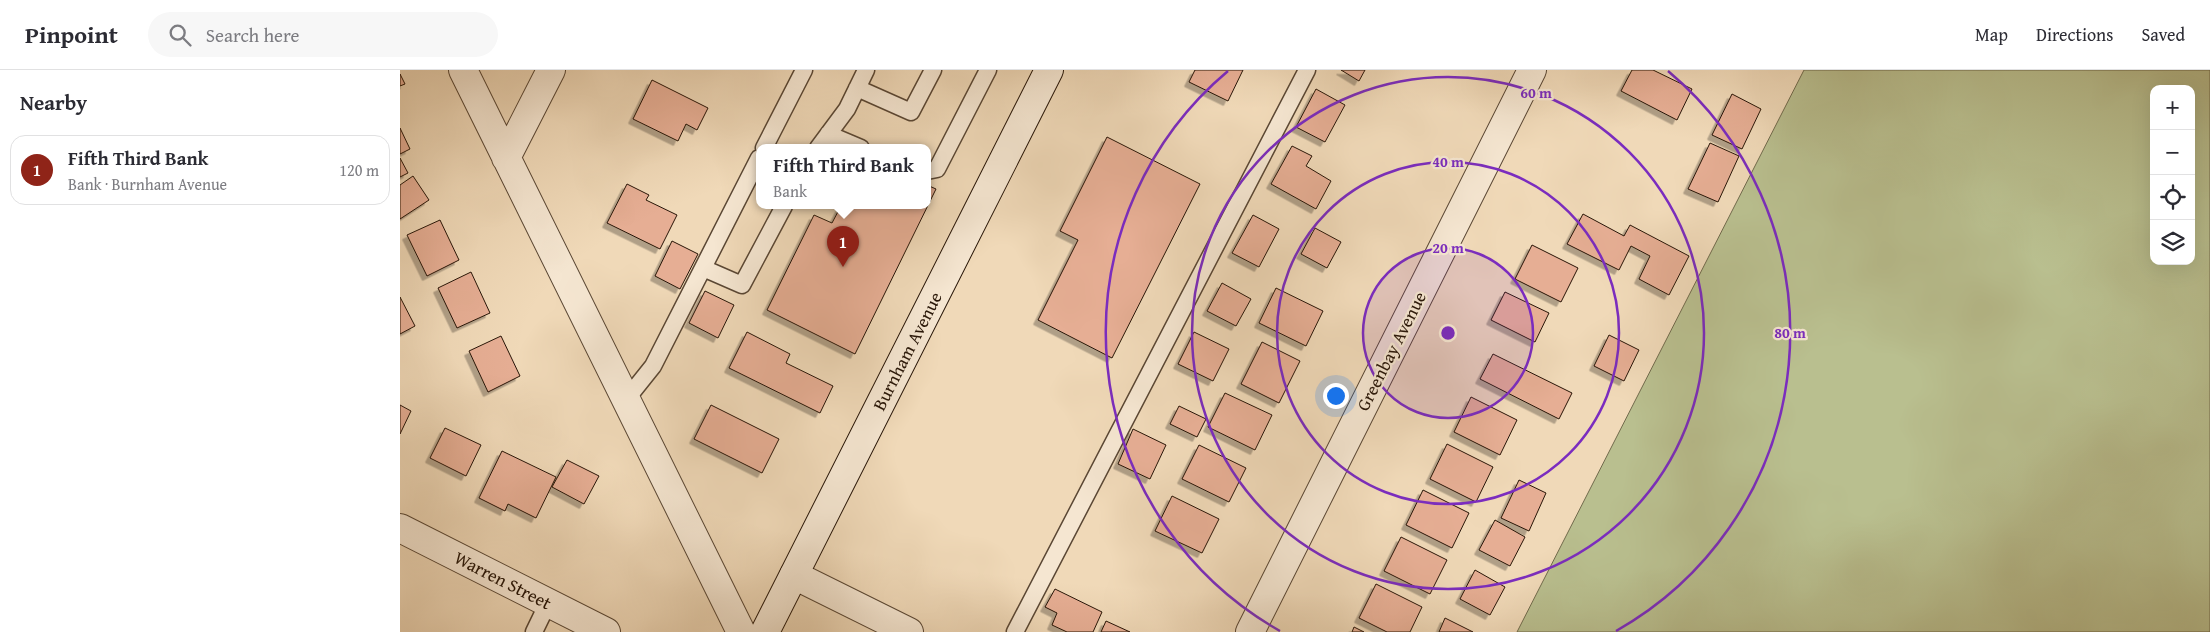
<!DOCTYPE html>
<meta charset="utf-8">
<style>
:root{--surface:#fff;--page:#f7f7f7;--text:#2b2b33;--muted:#7c7c81;--line:#e1e1e2;--accent:#8f2418}
body{margin:0;font-family:"Gentium Book Plus",serif;background:var(--page);color:var(--text)}
.controls{position:absolute;right:15px;top:15px;display:grid;overflow:hidden;border-radius:10px;box-shadow:0 5px 20px #0002}
.controls button{width:45px;height:45px;display:grid;place-items:center;padding:0;border:0;border-bottom:1px solid var(--line);background:var(--surface);color:var(--text);font:25px sans-serif}
.you{position:absolute;left:935px;top:325px;width:18px;height:18px;margin:-12px;border:4px solid #fff;border-radius:50%;background:#1a73e8;box-shadow:0 0 0 8px #1a73e833}
.badge{display:grid;place-items:center;width:32px;height:32px;border-radius:50%;background:var(--accent);color:#fff;font-size:16px;font-weight:700}
.pin{position:absolute;translate:-50% -41px;filter:drop-shadow(0 1px 2px #0008)}
.pin::after{content:'';position:absolute;top:26px;width:18px;height:15px;background:inherit;clip-path:polygon(0 0,100% 0,50% 100%)}
.popup{position:absolute;left:356px;top:74px;width:175px;height:65px;box-sizing:border-box;display:grid;place-content:center;border-radius:10px;background:var(--surface);filter:drop-shadow(0 1px 4px #0005);font-size:16px;white-space:nowrap;color:var(--muted)}
.popup b{font-size:19px;color:var(--text)}
.popup::after{content:'';position:absolute;left:50%;top:100%;margin-left:-10px;border:10px solid transparent;border-top-color:var(--surface)}
.list{margin:0;padding:0;list-style:none}
h2{display:flex;justify-content:space-between;align-items:center;height:65px;margin:0;padding:0 20px;font-size:21px}
h2 small{font-size:16px;font-weight:400;color:var(--muted)}
.list li{display:grid;grid-template-columns:32px 1fr auto;gap:15px;align-items:center;box-sizing:border-box;height:70px;margin:0 10px 10px;padding:0 10px;border:1px solid var(--line);border-radius:15px}
.list b{display:block;font-size:19px;white-space:nowrap}
.list p{margin:0;font-size:16px;white-space:nowrap;color:var(--muted)}
.list em{font-size:16px;font-style:normal;color:var(--muted)}
.icon{flex:none;width:28px;height:28px;fill:none;stroke:currentColor;stroke-width:2;stroke-linecap:round;stroke-linejoin:round}
.map{position:relative;flex:none;width:1810px;height:562px;overflow:hidden}
header{display:flex;align-items:center;gap:30px;box-sizing:border-box;height:70px;padding:0 25px;background:var(--surface);border-bottom:1px solid var(--line)}
header strong{font-size:24px}
nav{display:flex;gap:28px;margin-inline-start:auto;font-size:18px}
.search{width:350px;height:45px;background:var(--page);display:flex;align-items:center;gap:12px;box-sizing:border-box;padding:0 18px;border-radius:28px;color:var(--muted);font-size:19px}
main{display:flex}
aside{flex:1;background:var(--surface)}
.map>svg:first-child{display:block}
.green{fill:#b9bf8f;stroke:#706a4c;fill-rule:evenodd}
.building{fill:#e6ae94;stroke:#281608;filter:url(#shadow)}
.lines{fill:none;stroke-linecap:round;stroke-linejoin:round}
.service-casing{stroke:#5a4734;stroke-width:19}
.minor-casing{stroke:#5a4734;stroke-width:30}
.secondary-casing{stroke:#281608;stroke-width:30}
.service{stroke:#f5e6d1;stroke-width:16}
.minor{stroke:#f5e6d1;stroke-width:28}
.secondary{stroke:#f5e6d1;stroke-width:28}
.ring{fill:none;stroke:#7b2cbf;stroke-width:2.5}
.labels{text-anchor:middle;dominant-baseline:central;stroke-width:4.5;stroke-linejoin:round;paint-order:stroke}
.street-label{font-size:18px;fill:#281608;stroke:#f5e6d1}
.centre{fill:#7b2cbf;stroke:#f5e6d1;stroke-width:2.5}
.ring-label{font-size:15px;text-anchor:middle;font-weight:bold;fill:#7b2cbf;stroke:#f5e6d1;stroke-width:4.5;stroke-linejoin:round;paint-order:stroke}
</style>
<header>
<strong>Pinpoint</strong>
<div class="search"><svg class="icon" aria-label="search" viewBox="0 0 24 24"><circle cx="10" cy="10" r="6"/><path d="M15 15l6 6"/></svg>Search here</div>
<nav><a>Map</a><a>Directions</a><a>Saved</a></nav>
</header>
<main>
<aside>
<h2>Nearby<small></small></h2>
<ul class="list">
<li><span class="badge">1</span><div><b>Fifth Third Bank</b><p>Bank · Burnham Avenue</p></div><em>120 m</em></li>
</ul>
</aside>
<div class="map">
<svg width="1810" height="562" viewBox="0 0 1810 562">
<defs>
<filter id="shadow"><feDropShadow dx="-4.5" dy="4.5" stdDeviation="0" flood-color="#0004"/></filter>
</defs>
<rect width="100%" height="100%" fill="#f0d9b8"/>
<filter id="stains"><feTurbulence type="fractalNoise" baseFrequency=".004" numOctaves="4"/><feColorMatrix values="0 0 0 0 .2 0 0 0 0 .09 0 0 0 0 .02 0 0 0 .5 -.17"/></filter>
<radialGradient id="worn" r=".72"><stop offset=".6" stop-color="#630" stop-opacity="0"/><stop offset="1" stop-color="#630" stop-opacity=".3"/></radialGradient>
<!-- green -->
<path class="green" d="M1404 0H1810V562H1117ZM1754 19H1791V191H1754Z"/>
<!-- building -->
<path class="building" d="M795 0H843L828 31 789 12Z
M941 0H965L959 11Z
M1232 0H1253L1292 19 1277 50 1221 21Z
M0 4 5 14 0 16Z
M252 10 308 38 297 60 286 54 278 71 233 49Z
M916 19 945 35 925 72 896 57Z
M1332 24 1361 39 1342 79 1312 65Z
M0 58 10 79 0 84Z
M707 67 800 114 712 288 638 250 678 170 660 161Z
M1310 73 1339 86 1318 132 1288 119Z
M892 76 912 86 906 96 931 111 916 139 871 114Z
M0 88 8 103 0 107Z
M13 106 29 130 0 149V115Z
M227 114 249 125 246 130 277 145 260 179 207 153Z
M527 115 536 119 455 284 367 240 414 145 432 153 441 136H527Z
M1183 144 1224 166 1230 155 1289 186 1269 225 1239 209 1250 186 1231 176 1219 200 1167 174Z
M853 145 879 159 859 197 832 183Z
M40 150 59 190 27 206 7 165Z
M915 158 941 172 927 198 901 184Z
M272 171 298 184 280 219 255 206Z
M1132 175 1178 198 1161 232 1115 209Z
M71 202 90 243 57 258 38 218Z
M822 213 851 229 836 256 807 241Z
M876 218 923 241 906 276 859 253Z
M305 221 334 235 318 268 289 253Z
M1105 222 1149 243 1135 272 1091 250Z
M0 227 15 256 0 264Z
M347 262 390 284 386 293 433 316 420 343 329 298Z
M794 262 829 279 813 311 778 294Z
M1209 265 1239 280 1224 311 1194 296Z
M101 266 120 306 88 322 69 281Z
M862 272 900 291 879 333 841 314Z
M1093 284 1172 323 1159 349 1080 309Z
M825 323 872 345 855 380 808 357Z
M1071 327 1117 350 1100 385 1054 362Z
M0 335 11 341 0 364Z
M311 335 379 369 362 403 294 369Z
M779 336 806 349 797 367 770 354Z
M45 358 81 375 66 406 30 388Z
M733 359 766 375 750 409 718 394Z
M1047 374 1093 397 1076 432 1030 409Z
M799 375 846 398 829 432 782 409Z
M102 381 156 407 136 448 108 434 105 441 79 428Z
M167 390 199 406 184 434 152 417Z
M1119 410 1146 423 1129 461 1101 448Z
M1023 420 1069 443 1052 478 1006 455Z
M772 426 819 449 802 483 755 461Z
M1095 450 1125 467 1110 496 1079 480Z
M1001 467 1047 490 1030 524 984 501Z
M1075 500 1105 517 1090 545 1060 529Z
M976 514 1022 537 1010 562H987L959 548Z
M655 519 702 542 693 562H667L652 555 657 543 645 537Z
M1045 548 1073 562H1039Z
M706 551 730 562H701Z
M954 557 964 562H952Z"/>
<g class="lines">
<!-- service casing -->
<g class="service-casing">
<path id="service" d="M457 18 511 42 533 0
M428 64 461 78
M364 78 404 0
M418 78 447 39 466 0
M527 101 537 99 588 0
M303 198 342 215 384 136
M225 331 253 296 359 88
M134 562 148 533
M615 562 907 0"/>
</g>
<!-- minor casing -->
<g class="minor-casing">
<path id="minor" d="M63 0 341 562
M106 88 151 0
M0 458 206 562
M394 505 509 562
M850 562 1132 0"/>
</g>
<!-- secondary casing -->
<g class="secondary-casing">
<path id="secondary" d="M365 562 649 0"/>
</g>
<!-- service -->
<use href="#service" class="service"/>
<!-- minor -->
<use href="#minor" class="minor"/>
<!-- secondary -->
<use href="#secondary" class="secondary"/>
</g>
<!-- distance rings -->
<circle cx="1048" cy="263" r="85" fill="#7b2cbf" fill-opacity=".12"/>
<g class="ring">
<circle cx="1048" cy="263" r="85"/>
<circle cx="1048" cy="263" r="171"/>
<circle cx="1048" cy="263" r="256"/>
<path d="M880 561A342 342 0 0 1 828 1M1268 1A342 342 0 0 1 1216 561"/>
</g>
<g class="labels">
<!-- street labels -->
<g class="street-label">
<text transform="translate(507 281) rotate(-63)">Burnham Avenue</text>
<text transform="translate(991 281) rotate(-63)">Greenbay Avenue</text>
<text transform="translate(103 510) rotate(27)">Warren Street</text>
</g>
</g>
<circle cx="1048" cy="263" r="8" class="centre"/>
<g class="ring-label">
<text x="1136" y="28">60 m</text>
<text x="1048" y="97">40 m</text>
<text x="1048" y="183">20 m</text>
<text x="1390" y="268">80 m</text>
</g>
<rect width="100%" height="100%" filter="url(#stains)"/>
<rect width="100%" height="100%" fill="url(#worn)"/>
</svg>
<div class="controls">
<button>+</button>
<button>−</button>
<button><svg class="icon" aria-label="locate" viewBox="0 0 24 24"><circle cx="12" cy="12" r="6"/><path d="M12 2v4M12 18v4M2 12h4M18 12h4"/></svg></button>
<button><svg class="icon" aria-label="layers" viewBox="0 0 24 24"><path d="M12 4l9 5-9 5-9-5zM3 14l9 5 9-5"/></svg></button>
</div>
<div class="you"></div>
<div class="pin badge" style="left:443px;top:197px">1</div>
<div class="popup"><b>Fifth Third Bank</b>Bank</div>
</div>
</main>
